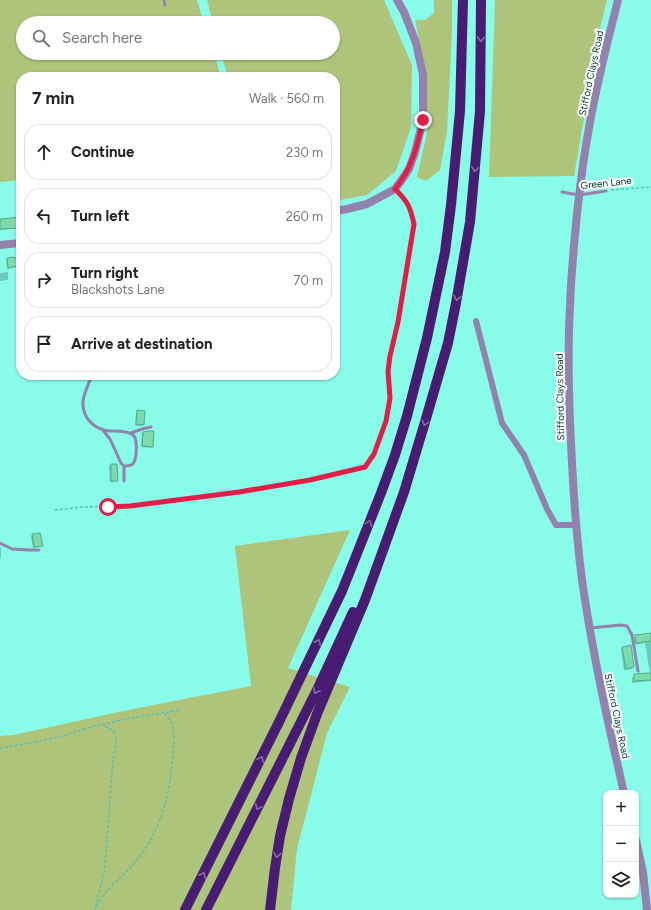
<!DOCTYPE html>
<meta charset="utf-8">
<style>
:root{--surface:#fff;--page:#f6f6f6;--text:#222;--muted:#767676;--line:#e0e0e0}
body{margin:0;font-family:Figtree,sans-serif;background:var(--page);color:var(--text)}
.controls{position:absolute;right:12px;bottom:12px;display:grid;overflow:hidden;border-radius:8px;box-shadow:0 1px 3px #0004}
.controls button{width:36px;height:36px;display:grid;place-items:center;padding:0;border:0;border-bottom:1px solid var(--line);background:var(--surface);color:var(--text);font:20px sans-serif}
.stop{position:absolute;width:12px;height:12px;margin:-9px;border:3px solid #e11d48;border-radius:50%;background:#fff}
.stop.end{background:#e11d48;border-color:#fff;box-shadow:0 1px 4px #0008}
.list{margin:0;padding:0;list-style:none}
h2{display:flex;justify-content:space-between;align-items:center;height:52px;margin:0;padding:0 16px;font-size:17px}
h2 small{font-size:13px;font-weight:400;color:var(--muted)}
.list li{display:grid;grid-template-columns:26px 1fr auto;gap:12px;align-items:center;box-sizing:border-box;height:56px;margin:0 8px 8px;padding:0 8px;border:1px solid var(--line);border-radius:16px}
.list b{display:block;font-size:15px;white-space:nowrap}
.list p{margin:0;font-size:13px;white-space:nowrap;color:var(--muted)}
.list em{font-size:13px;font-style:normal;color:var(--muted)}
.icon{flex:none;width:22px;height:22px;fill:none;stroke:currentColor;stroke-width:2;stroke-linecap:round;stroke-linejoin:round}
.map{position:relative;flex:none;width:651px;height:910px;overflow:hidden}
.search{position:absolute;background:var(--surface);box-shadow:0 1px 3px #0004;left:16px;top:16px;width:324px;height:44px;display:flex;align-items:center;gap:10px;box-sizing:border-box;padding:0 14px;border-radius:22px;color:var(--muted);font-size:15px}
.panel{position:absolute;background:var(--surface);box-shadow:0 1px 3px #0004;left:16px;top:72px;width:324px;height:308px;border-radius:16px}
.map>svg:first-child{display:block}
.green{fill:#aec47a}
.shadow{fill:#0003}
.building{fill:#7ddaae;stroke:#50ad84}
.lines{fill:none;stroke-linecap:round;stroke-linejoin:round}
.path{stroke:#5fbfb1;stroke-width:1.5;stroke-dasharray:3 2;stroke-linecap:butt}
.service{stroke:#9382ad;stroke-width:3}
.minor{stroke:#9382ad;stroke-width:6}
.tertiary{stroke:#9382ad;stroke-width:8}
.trunk{stroke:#481c72;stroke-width:10}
.oneway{stroke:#886ba3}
.route{stroke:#e11d48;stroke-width:5}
.labels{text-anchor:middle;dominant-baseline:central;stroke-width:4;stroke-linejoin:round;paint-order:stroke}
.street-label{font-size:10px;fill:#00342e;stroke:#fff}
</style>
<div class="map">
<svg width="651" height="910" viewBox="0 0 651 910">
<rect width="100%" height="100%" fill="#88fbe9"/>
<!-- green -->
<path class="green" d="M0 0H197L204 23H23V53H214L221 77H21V180L0 182Z
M207 0H384L412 65 411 127 396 171 367 195 335 201V77H228L221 53H333V23H213Z
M434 0H452V32L447 132 440 170 426 181 417 177 427 133 426 72 415 20H425L434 13Z
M495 0H607L598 37 574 176 489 177Z
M350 530 288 668 350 687 327 733 297 849 291 910H0V736L13 735 128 710 251 686 235 546Z"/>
<!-- shadow -->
<path class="shadow" d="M21 218V228L0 230V220Z
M21 258V266L7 269 6 260 7 259Z
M8 272V279L7 280 0 281V273Z
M138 412 143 425 142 426H135L136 413Z
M144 433 152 447 150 448 141 447 142 434Z
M111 465H116L117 481 115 482H110L109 466Z
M32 535 41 546 40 547 33 548 31 537Z
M0 547 1 548V558L0 559Z
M651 634V681L632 683V678L634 675 650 674 645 643 634 645 633 638 636 636Z
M622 648 633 667 632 669 624 670 621 649Z"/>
<!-- building -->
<path class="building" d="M21 217V228L0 229V219Z
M14 257V258L21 257V265L8 268 7 258Z
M137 410 145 411 144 425 136 424Z
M148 431H154L153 447 142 446 143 432Z
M111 464H117L118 481H111Z
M40 533 43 546 34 547 32 534Z
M651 633V641L636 643 635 635Z
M631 645 634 667 626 669 622 647Z
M651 673V680L634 681V674Z"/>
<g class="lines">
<!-- path -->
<path class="path" d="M611 190 651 187
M55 510 83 507 130 506 239 492 310 480 339 474
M0 748 36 742 62 736 87 728 131 718 181 710
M96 907 105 867 113 759C115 750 120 737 112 730 109 728 105 726 103 725
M94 910C98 905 101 898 106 892 110 887 116 882 121 877 126 872 131 867 136 861 161 832 171 790 173 753 174 737 176 724 164 713"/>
<!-- service -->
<path class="service" d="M164 0 165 5
M562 192 579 195 606 191
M92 375C89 383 84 393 83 401 82 417 93 429 109 431 115 431 127 430 133 435 138 439 137 458 133 464 130 466 127 466 124 466L121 463 110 439 102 429
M131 433 142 429 151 427
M124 466V481
M344 472 365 467 374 454 386 421 390 398 388 371 390 356 398 322 414 224C410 207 408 203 396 190
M0 543 12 549 29 550H39
M590 628 621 625 627 626 632 635 638 671"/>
<!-- minor -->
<path class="minor" d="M476 321 502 423 524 455 547 509 556 525H576"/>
<!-- tertiary -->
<path class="tertiary" d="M618 0C607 44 595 89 588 134 583 160 580 187 577 214 574 244 571 275 570 306 567 358 569 411 572 463 574 502 577 541 582 580 592 651 608 723 624 793
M335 211 347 209 367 204 395 189 401 181 409 169 415 152 423 120V75L416 43 404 12 397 0
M0 245 21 243
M636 840 643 872 647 910"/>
<!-- trunk -->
<path class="trunk" d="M185 910 279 722 342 591 358 551 381 493 395 455 407 416 427 338 445 252 451 205 460 111 463 0
M206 910 317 690 353 612
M270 910 275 868 280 836 289 799 301 758 317 714 365 600 404 492 425 422 448 343 456 303 470 222 480 111 481 0"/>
</g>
<!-- one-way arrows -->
<defs><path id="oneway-chevron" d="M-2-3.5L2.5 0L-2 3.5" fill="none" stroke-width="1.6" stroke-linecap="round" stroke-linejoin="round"/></defs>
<g class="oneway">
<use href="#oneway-chevron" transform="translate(481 39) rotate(91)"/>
<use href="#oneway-chevron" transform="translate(475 169) rotate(95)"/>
<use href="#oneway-chevron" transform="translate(457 298) rotate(100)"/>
<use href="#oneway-chevron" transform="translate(425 423) rotate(106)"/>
<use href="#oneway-chevron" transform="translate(369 523) rotate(-69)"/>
<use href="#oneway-chevron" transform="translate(318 642) rotate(-64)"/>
<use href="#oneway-chevron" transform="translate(316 691) rotate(116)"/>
<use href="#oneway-chevron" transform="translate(261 759) rotate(-64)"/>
<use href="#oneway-chevron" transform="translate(258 807) rotate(117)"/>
<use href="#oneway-chevron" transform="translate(277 855) rotate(100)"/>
<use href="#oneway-chevron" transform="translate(203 875) rotate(-64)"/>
</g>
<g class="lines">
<!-- route -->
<path class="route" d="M108 507 130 506 239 492 310 480 365 467 374 454 386 421 390 398 388 371 390 356 398 322 414 224C410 206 408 202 395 189 413 167 417 146 423 120"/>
</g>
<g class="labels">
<!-- street labels -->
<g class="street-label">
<text transform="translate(591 73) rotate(-78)">Stifford Clays Road</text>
<text transform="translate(606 183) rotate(-6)">Green Lane</text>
<text transform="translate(560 397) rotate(-91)">Stifford Clays Road</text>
<text transform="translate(617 716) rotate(78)">Stifford Clays Road</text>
</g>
</g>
</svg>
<div class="controls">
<button>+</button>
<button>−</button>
<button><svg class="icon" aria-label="layers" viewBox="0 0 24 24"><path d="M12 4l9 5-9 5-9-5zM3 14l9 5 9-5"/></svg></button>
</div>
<div class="stop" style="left:108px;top:507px"></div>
<div class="stop end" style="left:423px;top:120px"></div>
<div class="search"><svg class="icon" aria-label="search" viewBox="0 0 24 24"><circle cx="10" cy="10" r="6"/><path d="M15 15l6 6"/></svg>Search here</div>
<section class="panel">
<h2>7 min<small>Walk · 560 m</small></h2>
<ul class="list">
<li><svg class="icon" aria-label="ahead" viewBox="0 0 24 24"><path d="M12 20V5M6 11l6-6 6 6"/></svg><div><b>Continue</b></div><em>230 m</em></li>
<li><svg class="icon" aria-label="left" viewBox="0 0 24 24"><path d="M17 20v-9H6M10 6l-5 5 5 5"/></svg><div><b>Turn left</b></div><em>260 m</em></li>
<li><svg class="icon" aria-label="right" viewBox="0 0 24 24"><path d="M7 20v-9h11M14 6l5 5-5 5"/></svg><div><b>Turn right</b><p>Blackshots Lane</p></div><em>70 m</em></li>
<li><svg class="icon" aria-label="arrive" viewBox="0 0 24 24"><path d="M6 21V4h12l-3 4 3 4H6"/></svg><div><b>Arrive at destination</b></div></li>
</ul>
</section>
</div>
